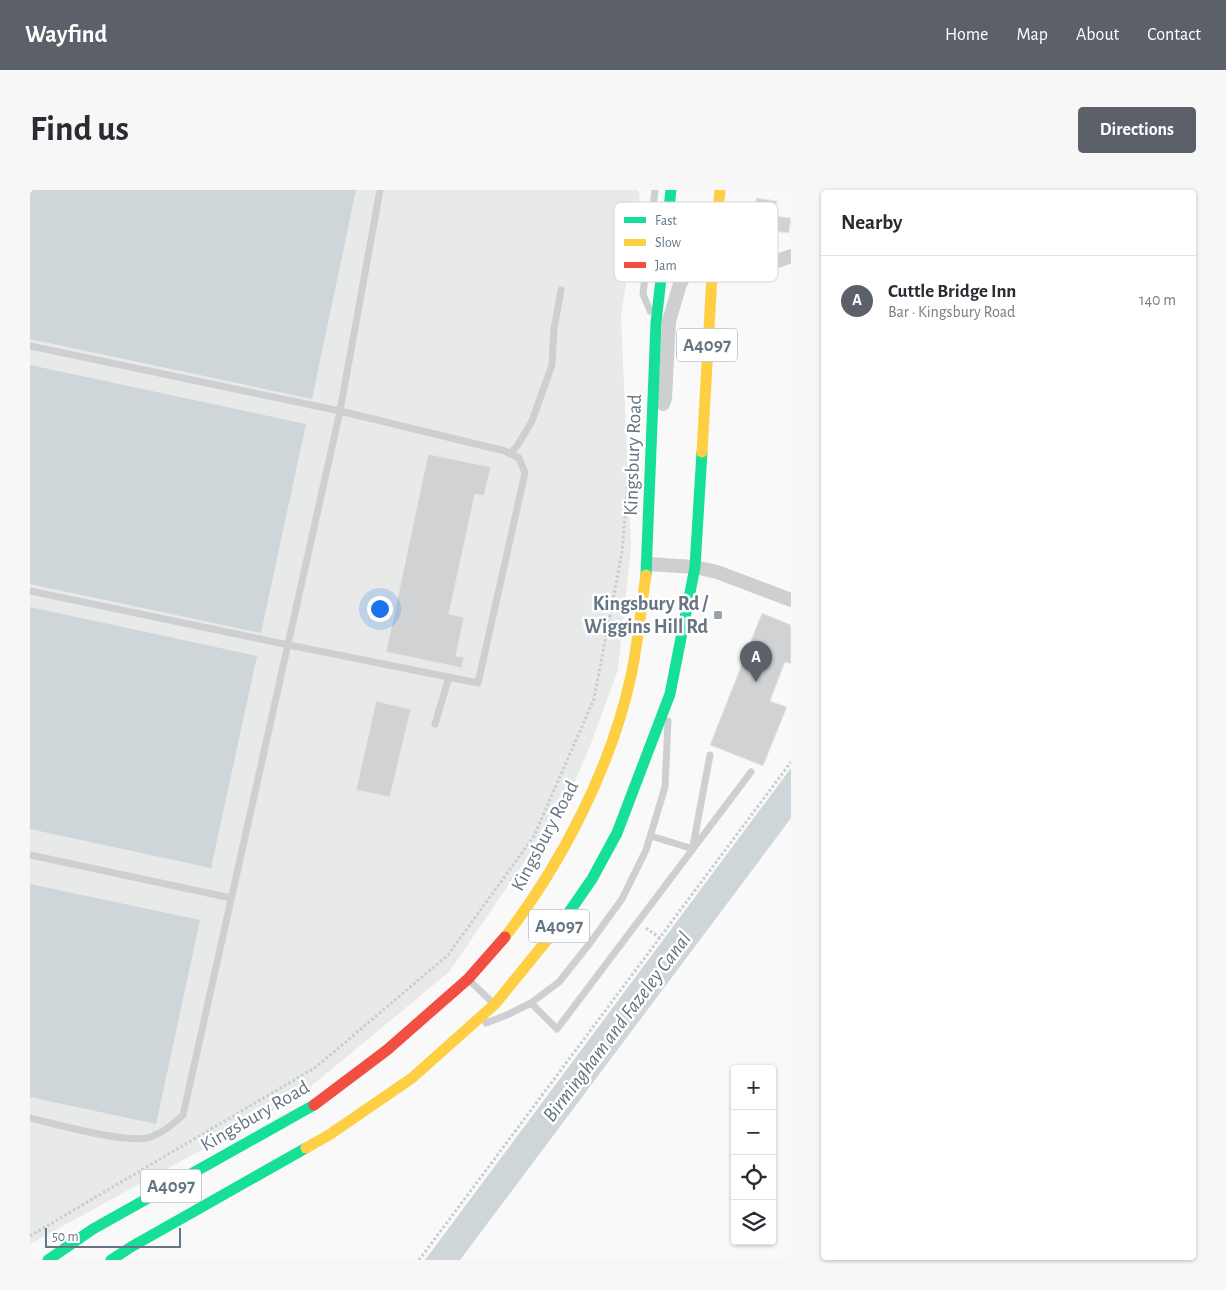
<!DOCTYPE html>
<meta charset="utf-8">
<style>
:root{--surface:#fff;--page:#f7f7f7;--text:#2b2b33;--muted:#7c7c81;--line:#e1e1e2;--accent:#5c6169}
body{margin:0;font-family:"Alegreya Sans",sans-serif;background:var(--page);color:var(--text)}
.controls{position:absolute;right:15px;bottom:15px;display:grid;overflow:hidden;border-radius:5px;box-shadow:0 1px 4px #0004}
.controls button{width:45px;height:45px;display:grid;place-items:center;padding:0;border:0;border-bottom:1px solid var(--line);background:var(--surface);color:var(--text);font:25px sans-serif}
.scale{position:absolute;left:15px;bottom:12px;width:136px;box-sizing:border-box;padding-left:5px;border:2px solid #657583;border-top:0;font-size:14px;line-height:18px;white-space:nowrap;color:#657583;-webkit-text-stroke:4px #fff;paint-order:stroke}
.you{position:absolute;left:349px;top:418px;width:18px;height:18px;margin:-12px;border:4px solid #fff;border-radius:50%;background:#1a73e8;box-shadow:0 0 0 8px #1a73e833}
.badge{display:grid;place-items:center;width:32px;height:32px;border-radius:50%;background:var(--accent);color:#fff;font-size:16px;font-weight:700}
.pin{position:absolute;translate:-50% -41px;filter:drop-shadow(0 1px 2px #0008)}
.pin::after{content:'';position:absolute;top:26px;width:18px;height:15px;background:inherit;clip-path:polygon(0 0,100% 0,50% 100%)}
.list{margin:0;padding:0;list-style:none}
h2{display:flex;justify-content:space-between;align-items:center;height:65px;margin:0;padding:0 20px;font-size:21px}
h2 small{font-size:16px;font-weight:400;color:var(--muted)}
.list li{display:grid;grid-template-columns:32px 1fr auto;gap:15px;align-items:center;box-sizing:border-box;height:90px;padding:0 20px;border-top:1px solid var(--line)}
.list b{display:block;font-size:19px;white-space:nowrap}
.list p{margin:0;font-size:16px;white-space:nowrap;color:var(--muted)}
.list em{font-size:16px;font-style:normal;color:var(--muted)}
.icon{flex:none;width:28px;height:28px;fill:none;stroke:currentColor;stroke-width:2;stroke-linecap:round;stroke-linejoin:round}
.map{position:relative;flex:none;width:761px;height:1070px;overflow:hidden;border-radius:5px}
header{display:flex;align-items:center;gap:30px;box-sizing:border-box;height:70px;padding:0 25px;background:var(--accent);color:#fff}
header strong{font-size:24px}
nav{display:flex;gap:28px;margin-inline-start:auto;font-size:18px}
.intro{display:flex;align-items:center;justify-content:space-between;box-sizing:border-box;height:120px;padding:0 30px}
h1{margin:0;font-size:35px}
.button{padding:12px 22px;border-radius:5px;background:var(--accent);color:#fff;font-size:18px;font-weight:700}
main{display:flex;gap:30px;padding:0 30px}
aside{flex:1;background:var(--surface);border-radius:5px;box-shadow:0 1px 4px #0004}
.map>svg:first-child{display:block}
.built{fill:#e8e9e9}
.water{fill:#ced6da}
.building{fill:#d0d2d3;stroke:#e8e8e8}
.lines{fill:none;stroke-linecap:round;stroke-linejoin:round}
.path{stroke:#cbcccd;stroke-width:3;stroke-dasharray:2.5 2.5;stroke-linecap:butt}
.lane{stroke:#cecfd0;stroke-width:7}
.street{stroke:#cecfd0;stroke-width:14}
.fast{stroke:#16e098;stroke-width:11}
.slow{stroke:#ffcf43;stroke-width:11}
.jam{stroke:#f24e42;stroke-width:11}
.poi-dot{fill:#99a3ac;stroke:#fff;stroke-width:2}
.labels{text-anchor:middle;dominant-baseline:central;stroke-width:5;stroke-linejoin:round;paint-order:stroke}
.shield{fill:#fff;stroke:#939ea8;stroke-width:1}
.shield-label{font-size:19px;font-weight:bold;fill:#657583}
.street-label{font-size:20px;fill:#657583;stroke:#fff}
.poi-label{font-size:20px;font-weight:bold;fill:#657583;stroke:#fff;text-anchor:end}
.water-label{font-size:21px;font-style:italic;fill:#60747c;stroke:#fff}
.key{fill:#fff;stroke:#d1d6da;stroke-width:1}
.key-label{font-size:14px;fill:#657583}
</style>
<header>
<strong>Wayfind</strong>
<nav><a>Home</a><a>Map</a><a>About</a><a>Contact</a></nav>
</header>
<div class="intro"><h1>Find us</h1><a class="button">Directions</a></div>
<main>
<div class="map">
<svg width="761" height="1070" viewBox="0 0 761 1070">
<rect width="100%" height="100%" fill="#f9f9f9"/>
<!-- built -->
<path class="built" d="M0 0H608L610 3 591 125 601 357 588 480 560 556 538 608 419 782 268 907 0 1054Z"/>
<!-- water -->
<path class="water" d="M0 0H326L282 209 0 149Z
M0 175 276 234 231 443 0 394Z
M0 417 227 466 181 678 0 639Z
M761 578V628L729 671 430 1070H395Z
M0 694 170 730 126 934 0 907Z"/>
<!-- building -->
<path class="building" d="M726 8 747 11 745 26 761 28 759 43 743 41 742 49 708 44 712 15 725 16Z
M398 264 461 277 454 306 445 304 419 424 434 427 426 466 434 467 432 478 356 462Z
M732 423 761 435V474L755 472 740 511 757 517 733 576 680 555Z
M346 511 381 519 360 607 326 600Z"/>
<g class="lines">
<!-- path -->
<path class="path" d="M616 738 630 748
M0 1046 286 877 418 765 504 646 564 509 592 362 599 275
M389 1070 761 572"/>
<!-- lane -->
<path class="lane" d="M620 121 613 104 625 0
M0 156 310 221 475 261 489 268 495 283 448 493 259 455 0 401
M480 264 487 256 502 231 522 175 524 139 531 100
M405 534 419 487
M621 646 663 659
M663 656 680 565
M0 665 201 708
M441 792 462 812
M501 813 527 839 721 582
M456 833 477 825 501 813 529 792 560 753 592 709 616 660 635 597 638 531
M0 928C26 934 99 955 121 947 134 942 143 934 153 925L310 221 350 0"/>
<!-- street -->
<path class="street" d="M637 35 673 66 683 68 742 73 761 66
M633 214 635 208 639 131 650 94 662 73 673 66
M618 374 665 377 687 382 761 410"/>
<!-- fast -->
<path class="fast" d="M616 385 626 133 641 0
M535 728 562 689 587 643 640 504 665 377 672 262
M18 1070 63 1039 284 915
M81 1070 101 1057 276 958"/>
<!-- slow -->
<path class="slow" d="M672 262 683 68 690 0
M475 747C532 673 581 578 601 486 608 453 611 418 616 385
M276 958 299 945 382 888 465 814 535 728"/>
<!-- jam -->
<path class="jam" d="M284 915 357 860 438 789 475 747"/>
</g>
<!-- markers -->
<rect class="poi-dot" x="683" y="420" width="10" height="10" rx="2.5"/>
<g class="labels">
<!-- shield labels -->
<g class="shield">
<rect x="647" y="138.5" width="60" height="33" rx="4"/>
<rect x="499" y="719.5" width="60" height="33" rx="4"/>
<rect x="111" y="979.5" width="60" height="33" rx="4"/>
</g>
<g class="shield-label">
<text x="677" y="155">A4097</text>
<text x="529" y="736">A4097</text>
<text x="141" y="996">A4097</text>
</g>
<!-- street labels -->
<g class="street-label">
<text transform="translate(603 265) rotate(-88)">Kingsbury Road</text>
<text transform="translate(515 646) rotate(-62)">Kingsbury Road</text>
<text transform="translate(225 926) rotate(-30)">Kingsbury Road</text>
</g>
<!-- poi labels -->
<g class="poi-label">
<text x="678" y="414">Kingsbury Rd /<tspan x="678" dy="23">Wiggins Hill Rd</tspan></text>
</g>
<!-- water labels -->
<g class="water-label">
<text transform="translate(587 837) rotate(-53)">Birmingham and Fazeley Canal</text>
</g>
</g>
<!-- legend -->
<rect x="584" y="12" width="164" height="80" rx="8" class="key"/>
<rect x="594" y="27" width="22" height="6" fill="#16e098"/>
<rect x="594" y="49" width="22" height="7" fill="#ffcf43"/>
<rect x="594" y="72" width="22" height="6" fill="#f24e42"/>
<g class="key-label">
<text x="625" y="35">Fast</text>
<text x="625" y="57">Slow</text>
<text x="625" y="80">Jam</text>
</g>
</svg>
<div class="controls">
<button>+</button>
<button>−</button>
<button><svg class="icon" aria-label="locate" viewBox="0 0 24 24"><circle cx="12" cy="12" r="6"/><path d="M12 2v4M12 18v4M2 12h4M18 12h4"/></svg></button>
<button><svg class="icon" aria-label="layers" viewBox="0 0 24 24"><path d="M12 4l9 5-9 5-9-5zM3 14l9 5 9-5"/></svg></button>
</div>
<div class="scale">50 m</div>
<div class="you"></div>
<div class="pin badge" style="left:726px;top:492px">A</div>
</div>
<aside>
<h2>Nearby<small></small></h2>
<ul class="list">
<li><span class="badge">A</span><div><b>Cuttle Bridge Inn</b><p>Bar · Kingsbury Road</p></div><em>140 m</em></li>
</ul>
</aside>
</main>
